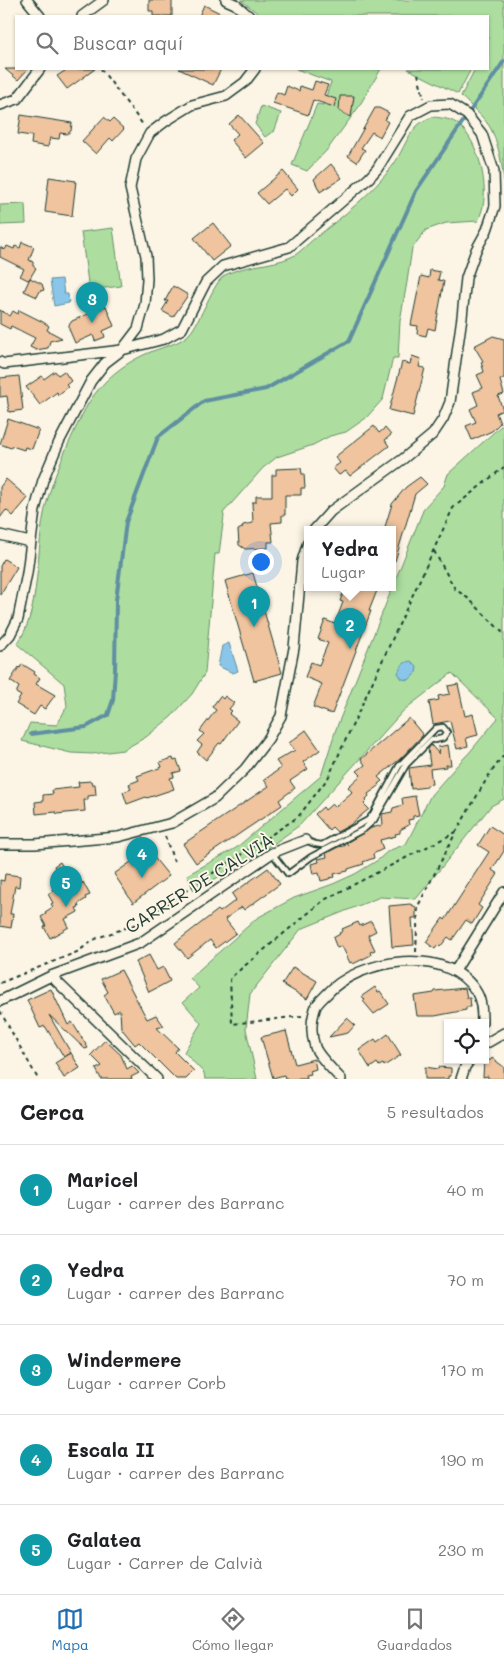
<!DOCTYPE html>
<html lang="es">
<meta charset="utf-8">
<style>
:root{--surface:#fff;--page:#f6f6f6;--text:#202124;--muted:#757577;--line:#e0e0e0;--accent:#1f6fb2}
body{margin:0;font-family:Mali,sans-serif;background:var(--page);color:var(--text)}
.controls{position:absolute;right:15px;bottom:15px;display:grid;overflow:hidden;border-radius:0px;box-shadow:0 1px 4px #0004}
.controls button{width:45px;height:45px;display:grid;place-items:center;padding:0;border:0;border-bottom:1px solid var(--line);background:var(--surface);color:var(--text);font:25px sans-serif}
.you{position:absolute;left:260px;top:561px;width:18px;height:18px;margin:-12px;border:4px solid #fff;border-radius:50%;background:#1a73e8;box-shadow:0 0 0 8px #1a73e833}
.badge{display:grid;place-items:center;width:32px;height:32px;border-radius:50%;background:var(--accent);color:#fff;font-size:16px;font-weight:700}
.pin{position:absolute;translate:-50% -41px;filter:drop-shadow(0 1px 2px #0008)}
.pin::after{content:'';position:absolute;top:26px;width:18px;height:15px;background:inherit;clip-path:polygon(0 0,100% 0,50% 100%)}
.popup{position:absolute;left:304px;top:526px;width:92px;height:65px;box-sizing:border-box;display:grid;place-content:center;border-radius:0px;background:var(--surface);filter:drop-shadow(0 1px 4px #0005);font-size:16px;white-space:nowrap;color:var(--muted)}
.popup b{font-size:19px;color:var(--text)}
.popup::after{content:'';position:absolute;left:50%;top:100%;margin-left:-10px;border:10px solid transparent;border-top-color:var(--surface)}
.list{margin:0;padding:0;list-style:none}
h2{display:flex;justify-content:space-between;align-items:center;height:65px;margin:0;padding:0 20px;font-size:21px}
h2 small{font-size:16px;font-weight:400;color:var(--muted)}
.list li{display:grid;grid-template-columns:32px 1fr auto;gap:15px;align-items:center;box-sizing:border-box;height:90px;padding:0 20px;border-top:1px solid var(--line)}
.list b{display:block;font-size:19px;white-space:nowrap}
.list p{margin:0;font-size:16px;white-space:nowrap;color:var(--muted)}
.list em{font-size:16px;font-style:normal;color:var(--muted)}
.icon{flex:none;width:28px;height:28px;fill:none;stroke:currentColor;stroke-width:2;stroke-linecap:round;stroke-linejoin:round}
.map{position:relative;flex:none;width:504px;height:1079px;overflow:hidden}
.search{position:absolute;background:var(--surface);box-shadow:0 1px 4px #0004;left:15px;right:15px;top:15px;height:55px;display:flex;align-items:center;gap:12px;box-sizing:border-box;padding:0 18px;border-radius:0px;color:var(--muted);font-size:19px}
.sheet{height:515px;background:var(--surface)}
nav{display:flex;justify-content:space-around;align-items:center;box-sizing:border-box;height:70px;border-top:1px solid var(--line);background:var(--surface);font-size:14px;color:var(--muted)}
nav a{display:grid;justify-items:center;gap:2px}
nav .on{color:var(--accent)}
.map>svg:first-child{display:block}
.green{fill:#adde9f;stroke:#668e6a}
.water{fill:#8ac6ea;stroke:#5f8fa1}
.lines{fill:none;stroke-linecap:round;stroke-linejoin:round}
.stream{stroke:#5f8fa1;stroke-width:4}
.building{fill:#efc49e;stroke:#1f3d34}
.lane-casing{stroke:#1f3d34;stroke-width:8}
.street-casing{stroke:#1f3d34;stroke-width:12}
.path{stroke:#1f3d34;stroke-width:2;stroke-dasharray:4 4;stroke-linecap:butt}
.lane{stroke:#fcf5e5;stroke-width:4.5}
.street{stroke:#fcf5e5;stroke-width:9}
.labels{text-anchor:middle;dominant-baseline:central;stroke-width:4;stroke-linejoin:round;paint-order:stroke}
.street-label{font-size:18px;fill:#1f3d34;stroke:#fcf5e5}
</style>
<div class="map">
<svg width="504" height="1079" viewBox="0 0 504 1079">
<rect width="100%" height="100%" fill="#fcf5e5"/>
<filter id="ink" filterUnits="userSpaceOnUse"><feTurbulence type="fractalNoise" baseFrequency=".02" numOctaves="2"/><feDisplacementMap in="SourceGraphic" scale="10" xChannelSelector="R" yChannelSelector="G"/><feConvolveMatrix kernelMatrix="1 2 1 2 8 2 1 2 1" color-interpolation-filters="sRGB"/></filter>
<g filter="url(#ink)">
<!-- green -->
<path class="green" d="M241 0H504V181C502 165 499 146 492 131 486 118 471 107 461 96L475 69H488V16H261Z
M296 69H381L358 108 327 150 307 171 292 165 317 104 323 105 331 82Z
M408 69H471L458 94Z
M261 106 281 113 274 132H272L265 137 255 124Z
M433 117C443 118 452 119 459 125 478 141 488 182 483 206 482 211 480 216 478 221L446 223 426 230 412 248 407 282 400 321 398 358H393L383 399 366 418 346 432 330 436 313 445 277 457 263 468 223 513 224 516 219 554H215L205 673 192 694 171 717 146 737 123 750 92 754 71 753 22 741 30 723 57 725 67 706 64 684 17 644C42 611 35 546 46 505 54 474 68 444 82 415 97 384 122 363 153 351 165 346 182 343 190 333 200 322 214 281 225 275 246 264 271 266 291 257 299 254 307 244 314 239 343 216 372 194 394 164 406 146 410 123 433 117Z
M25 204 26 224 0 225V205Z
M113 228 121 286 89 290 81 232Z
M504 423V799L491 806 416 899 380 897 301 929 250 994 246 1029 257 1079H205L204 1073 184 1052 201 1023 183 1002 199 988 190 978 257 918 294 898 333 884 355 874 378 860 388 851 406 844 431 795 460 762 469 753 498 718 452 673 404 710 300 825 262 852 194 891 187 875 236 848 321 776 336 729 424 508 444 486 448 474Z"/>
<!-- water -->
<path class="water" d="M62 279 64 294H68L69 303 54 306 50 280Z
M229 643 238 671 233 673 218 666 222 646Z
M411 661 417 667 416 673 409 680 402 679 398 673C401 666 403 662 411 661Z"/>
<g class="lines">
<!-- stream -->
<path class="stream" d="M31 734 86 727 108 715 113 700 115 670 116 600 126 522 158 437 204 401 266 389 349 341 416 191 504 61"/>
</g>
<!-- building -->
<path class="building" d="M149 0H172V16H153V11H149Z
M204 5 226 16H199Z
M5 69H28L18 80Z
M68 69H95L67 89 57 76Z
M179 69H221L213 85Z
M315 81 328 85 324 95 336 99 334 107 313 100 308 115 273 103 277 92 284 95 287 86 299 91 300 86 312 90Z
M340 96H354L351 117 339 111Z
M375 108H379L389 113 385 120 388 122 380 137 372 132 361 148 365 150 357 162 348 156Z
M21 115 72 123 71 131 67 134 60 133 59 139 50 138 48 147 31 144 32 136 18 134Z
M239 115 264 143 246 158 231 140 238 134 229 124Z
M104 117 110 122 113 119 124 129 113 141 110 138 96 154 82 141Z
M331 164 342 178 320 192 314 179Z
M283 171 298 189 291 196 285 189 267 204 257 193Z
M49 177 76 181 72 216 45 212Z
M213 223 231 246 212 261 194 238Z
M22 242 34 247 29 260 33 262V266L36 268 30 278 42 284 44 290 40 291 37 297 24 291 30 278 28 280 20 276 24 269 0 257V247L5 250 7 246 14 249 15 246 20 248Z
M430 270 440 272 438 280 444 281 435 330 428 328 426 336 417 334 418 326 411 325 421 276 429 278Z
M173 286 188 295 173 317 162 311 168 301H165Z
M106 306 114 326 103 331 105 337 95 341 93 335 75 343 69 329V325L72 321Z
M0 310 10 316 13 311 18 314 19 310 43 322 49 326 47 330 62 338 50 341 48 348 36 350 30 347 35 338 11 326 10 329 0 324Z
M493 336 504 339V378L500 380 504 394 498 396 503 410 496 413 500 423 492 431 472 440 466 426 476 422 470 409 478 405 473 392 483 388 477 375 484 372 481 362 483 361 474 346Z
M412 356 421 359 419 367 425 368 413 416 389 410 402 362 410 364Z
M55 371 58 375 64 371 71 381 66 385 68 387 58 395 57 392 40 405 26 387 42 376 44 379Z
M19 376 23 410 9 412 7 396 0 397V378Z
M8 419 39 430 32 449 25 447 24 450 12 446 11 448 0 444Z
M374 426 379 433 385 428 391 435 385 440 389 446 350 476 346 471 339 475 333 468 340 463 335 457Z
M301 468 302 474H304L305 488H301V495H285V515H282V522L271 523 273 542H268V548L245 549 239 545 238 530 242 528 243 525 253 523 252 502H256V496H272V475H276V469Z
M420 477 427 484 415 494 395 561 392 560V530H384L392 504 406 487Z
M6 479 28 498 13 516 6 510 0 518V487Z
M4 559 17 567 0 595V566Z
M253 573 282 673 254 681 225 581Z
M345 588H378L369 611H371L332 714 313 707 322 684 305 677 311 662 319 665 328 643 318 639 325 620 335 624 343 602 340 601Z
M22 664 35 672 34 674 40 678 36 684 55 695 45 709 40 706 34 715 16 704 21 696 16 693 19 687 10 681 19 667 20 668Z
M458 684 465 716 473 714 478 735 466 738 468 746 457 749 450 721 433 724 429 702 439 700 438 696 450 694 448 686Z
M220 696 223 699 225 696 234 703 229 709 232 711 229 714 238 721 221 744 219 743 206 760 197 752 202 745 197 741 204 734 200 731 216 710 212 707Z
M409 718 423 735 400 759 378 777 382 781 378 784 379 786 368 794 369 796 366 799 367 801 364 804 369 809 350 825 337 832 332 827 329 830 315 814 323 807 325 810 332 804 335 807 352 792 348 787 361 775 357 771 365 765 361 759Z
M306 730 320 750 303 762 308 769 290 781 295 788 279 800 282 805 196 863 183 844 269 786 264 780 281 768 276 761 295 750 289 743Z
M431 745 439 754 438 747 448 745 451 765H446V767L430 769 432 784 427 785V787L411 789 409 768 430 765 428 749Z
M173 758 174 761 177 760 181 771 173 773 174 777 170 778 174 789 147 798 146 797 127 804 123 792 131 789 129 784 139 780 137 776 162 767 160 762Z
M91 781 92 784H95L96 795 88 796V800H84L85 811 57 814 56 812 36 814 35 802 43 801V795L53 794 52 790 79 787 78 782Z
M415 796 419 815 413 816V819L408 820 409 825 400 830V833L395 834 396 836 380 840 383 849 373 854 374 858 363 862 364 864 348 869V871L334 874 335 877 330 878 329 879 321 881 319 873 313 874 311 864 319 862 318 859 327 857 326 853 338 847 348 845 346 843 371 828 383 825 382 814 392 812 393 808 403 805 402 798Z
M490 826 504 835V851L492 870 498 874 478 905 482 908 472 924 466 920 452 940 448 937 440 947 438 945 435 949 426 942 443 918 445 920 489 852 478 845Z
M148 850 169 876 133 903 114 874Z
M60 862 70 878 77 875 82 884 83 882 90 895 85 897 86 899 78 904 79 907 76 908 78 912 65 919 69 927 50 938 44 927 46 926 41 917 46 914 45 912 53 907 51 904 53 903 48 894 54 891 53 889 63 883 54 866Z
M268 868 280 884 244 910 242 907 225 919 236 933 216 948 210 940 187 958 175 943 218 910 220 912 236 900 232 894Z
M5 874 20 876 19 887 15 886 10 914H13L11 928 0 926V880L4 881Z
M410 904 416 907V918H412L414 945 392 947 389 906Z
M371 921 376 931 368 935 375 950 370 952 371 955 353 964 352 962 350 963 342 946 337 948 333 938 340 934 339 933 343 931 342 929 358 922 360 926Z
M149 955 157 970 163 967 170 981 149 992 136 962Z
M293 967 317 981 307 999 282 984Z
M121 970 147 1019 156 1015 164 1026 157 1028 178 1048 175 1052 194 1071 186 1079H176L139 1042 135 1045 121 1028 120 1010 114 1013 104 995 108 992 101 979Z
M375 987 378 992 380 991 389 1004 374 1014 363 1001 365 1000 362 996Z
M465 988 467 998H470L471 1007H466V1010L435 1016H417L414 996 434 993 435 991Z
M51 989 68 1025 72 1022 88 1048 85 1049 49 1015 71 1053 64 1057 45 1026 40 1028 27 1000Z
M347 1018 355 1025 348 1033 329 1037Z
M286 1031 295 1064 314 1059 316 1069 310 1071 311 1074 306 1075 307 1079H285L284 1075 273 1078 261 1037Z
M388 1034 401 1055 384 1066 383 1064 379 1066 377 1063 370 1068 359 1050 375 1039 377 1042Z
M105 1040 121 1055 127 1069 132 1066 139 1073 131 1077 132 1079H101L96 1069 102 1066 91 1055Z
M71 1053 80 1068 64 1078 55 1063Z
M492 1058 504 1067V1079H488V1076L483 1077 484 1060H491Z
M425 1067 438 1069 439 1067 451 1068V1076H448V1079H425Z"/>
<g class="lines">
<!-- lane casing -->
<g class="lane-casing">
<path id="lane" d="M272 853 288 874 311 857 364 829 374 820 406 765 432 739 435 740 443 738 447 732 443 727 436 728 399 766 373 814 368 820 322 845 315 844 305 840"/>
</g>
<!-- street casing -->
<g class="street-casing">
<path id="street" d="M27 0 40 16
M226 0 235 4 249 16
M82 16 104 0
M0 105 17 99 40 69
M0 362 4 364 122 350 164 339 182 329 206 282 223 266 289 247 369 178 377 169 410 116 431 105 450 104 467 115 482 134 494 171 495 206 487 230 476 250 466 278 462 317 450 402 443 419 433 434 403 459 331 511 314 530
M0 535 30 542
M0 646 10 635 18 619 27 573 35 510 43 480 59 442 91 381 105 363 122 350 138 329 145 304 147 279 146 256 130 188 136 159 150 133 166 121 192 105 226 96 245 82 255 69
M0 844H35L118 837 172 823 215 798 245 769 268 739 281 716 294 648 302 561 308 542
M455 971 504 892
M51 976 157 1079
M0 1001 51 976 140 943 272 853 305 840
M485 1044 504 1033
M341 1079C334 1071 318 1056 315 1047 311 1035 311 1021 315 1009 316 1004 322 999 326 995 358 958 449 944 477 993 482 1002 482 1013 482 1023
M461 1079 465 1067 470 1060"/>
</g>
<!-- path -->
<path class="path" d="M101 69 144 126
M418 74 424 98
M434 551 455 589 469 599 504 634
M165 836 174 862
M416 952 418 906 456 832 489 775 504 755
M0 983 77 952 97 938 134 925 298 817 328 778 453 508 504 467
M0 1011 38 1079
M302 1016 232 1024 230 978 324 900 456 832"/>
<!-- lane -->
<use href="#lane" class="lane"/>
<!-- street -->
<use href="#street" class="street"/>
</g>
</g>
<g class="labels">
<!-- street labels -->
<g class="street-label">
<text transform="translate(199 883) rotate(-32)">CARRER DE CALVIÀ</text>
</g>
</g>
</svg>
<div class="controls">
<button><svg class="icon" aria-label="locate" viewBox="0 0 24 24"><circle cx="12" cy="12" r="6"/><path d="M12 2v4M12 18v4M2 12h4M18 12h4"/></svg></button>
</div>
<div class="you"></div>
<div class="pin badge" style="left:254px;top:627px;background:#0f9aa8">1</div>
<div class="pin badge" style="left:350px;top:649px;background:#0f9aa8">2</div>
<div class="popup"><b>Yedra</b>Lugar</div>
<div class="pin badge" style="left:92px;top:323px;background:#0f9aa8">3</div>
<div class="pin badge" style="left:142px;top:878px;background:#0f9aa8">4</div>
<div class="pin badge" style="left:66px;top:907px;background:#0f9aa8">5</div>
<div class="search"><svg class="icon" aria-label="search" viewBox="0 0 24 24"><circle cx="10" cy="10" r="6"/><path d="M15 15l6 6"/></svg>Buscar aquí</div>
</div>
<section class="sheet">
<h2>Cerca<small>5 resultados</small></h2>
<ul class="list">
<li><span class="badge" style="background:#0f9aa8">1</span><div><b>Maricel</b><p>Lugar · carrer des Barranc</p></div><em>40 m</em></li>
<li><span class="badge" style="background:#0f9aa8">2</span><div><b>Yedra</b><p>Lugar · carrer des Barranc</p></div><em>70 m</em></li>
<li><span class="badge" style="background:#0f9aa8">3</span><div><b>Windermere</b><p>Lugar · carrer Corb</p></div><em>170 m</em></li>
<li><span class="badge" style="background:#0f9aa8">4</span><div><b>Escala II</b><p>Lugar · carrer des Barranc</p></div><em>190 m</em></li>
<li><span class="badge" style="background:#0f9aa8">5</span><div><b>Galatea</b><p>Lugar · Carrer de Calvià</p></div><em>230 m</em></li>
</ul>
</section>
<nav>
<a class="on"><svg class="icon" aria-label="map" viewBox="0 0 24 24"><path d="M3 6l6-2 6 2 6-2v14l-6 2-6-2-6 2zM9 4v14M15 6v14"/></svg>Mapa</a>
<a><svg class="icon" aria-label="directions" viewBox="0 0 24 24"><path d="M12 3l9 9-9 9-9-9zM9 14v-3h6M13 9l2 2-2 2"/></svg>Cómo llegar</a>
<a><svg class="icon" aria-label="saved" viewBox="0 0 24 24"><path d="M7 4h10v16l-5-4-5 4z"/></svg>Guardados</a>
</nav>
